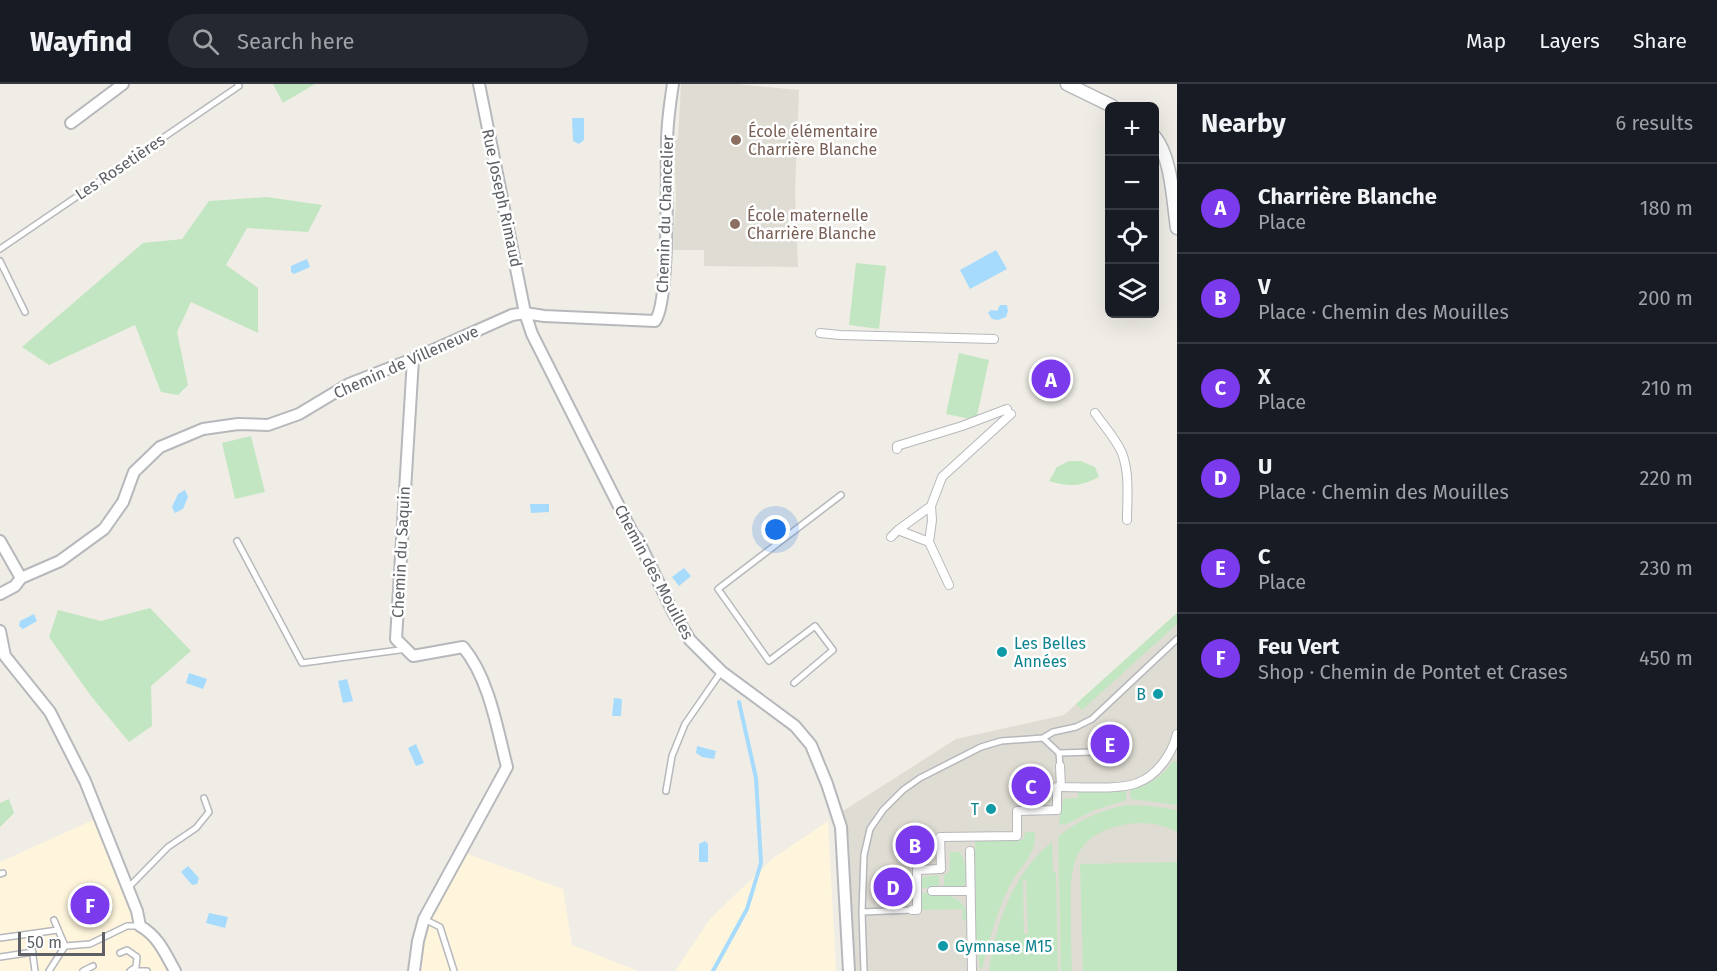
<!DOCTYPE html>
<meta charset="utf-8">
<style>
:root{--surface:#171b24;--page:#242831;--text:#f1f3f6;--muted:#9ea1a6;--line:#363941;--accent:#7c3aed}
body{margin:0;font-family:"Fira Sans",sans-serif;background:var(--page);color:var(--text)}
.controls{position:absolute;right:18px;top:18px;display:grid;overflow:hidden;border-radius:9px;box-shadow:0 6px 24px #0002}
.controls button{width:54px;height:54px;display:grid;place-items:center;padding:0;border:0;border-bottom:2px solid var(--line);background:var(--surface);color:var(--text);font:30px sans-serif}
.scale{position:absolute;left:18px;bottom:15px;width:87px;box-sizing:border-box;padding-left:6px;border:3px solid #5d6166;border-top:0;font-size:16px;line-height:21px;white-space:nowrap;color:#5d6166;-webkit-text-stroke:4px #fff;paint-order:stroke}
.you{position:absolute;left:776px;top:446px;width:21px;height:21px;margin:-15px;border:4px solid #fff;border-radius:50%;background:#1a73e8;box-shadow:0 0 0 9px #1a73e833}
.badge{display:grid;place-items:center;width:39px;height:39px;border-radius:50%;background:var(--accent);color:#fff;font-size:20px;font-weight:700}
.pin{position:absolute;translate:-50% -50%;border:3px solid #fff;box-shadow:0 2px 6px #0006}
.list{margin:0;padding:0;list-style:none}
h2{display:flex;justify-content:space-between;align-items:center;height:78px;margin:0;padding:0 24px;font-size:26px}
h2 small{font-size:20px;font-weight:400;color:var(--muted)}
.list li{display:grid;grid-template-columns:39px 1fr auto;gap:18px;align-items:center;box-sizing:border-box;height:90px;padding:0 24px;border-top:2px solid var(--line)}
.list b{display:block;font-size:22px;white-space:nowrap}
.list p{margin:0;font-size:20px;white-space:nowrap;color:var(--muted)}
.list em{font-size:20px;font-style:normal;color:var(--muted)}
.icon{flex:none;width:33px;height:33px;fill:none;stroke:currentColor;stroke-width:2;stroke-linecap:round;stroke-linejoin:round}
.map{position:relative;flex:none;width:1177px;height:887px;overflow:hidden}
header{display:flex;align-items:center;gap:36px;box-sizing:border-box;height:84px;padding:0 30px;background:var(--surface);border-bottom:2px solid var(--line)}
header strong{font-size:28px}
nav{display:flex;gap:33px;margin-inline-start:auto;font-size:21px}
.search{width:420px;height:54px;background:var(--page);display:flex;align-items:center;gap:15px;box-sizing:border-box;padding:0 21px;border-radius:33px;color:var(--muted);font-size:22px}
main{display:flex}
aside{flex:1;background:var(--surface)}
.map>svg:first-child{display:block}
.commercial{fill:#fef5dc}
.education{fill:#dfdcd3}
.green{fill:#c3e6c2;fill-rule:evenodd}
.water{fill:#a6dbfe}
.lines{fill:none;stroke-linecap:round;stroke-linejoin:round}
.stream{stroke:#a6dbfe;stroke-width:4}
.service-casing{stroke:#b6b8bc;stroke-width:8}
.pedestrian-casing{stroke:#b6b8bc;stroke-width:10}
.minor-casing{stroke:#b6b8bc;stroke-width:14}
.tertiary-casing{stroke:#b6b8bc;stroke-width:15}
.service{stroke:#fff;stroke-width:5}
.pedestrian{stroke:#fff;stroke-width:8}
.minor{stroke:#fff;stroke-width:10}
.tertiary{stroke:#fff;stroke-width:12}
.education-dot{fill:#8d6e63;stroke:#fff;stroke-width:2}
.culture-dot{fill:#0f9aa8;stroke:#fff;stroke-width:2}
.labels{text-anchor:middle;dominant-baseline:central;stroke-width:5;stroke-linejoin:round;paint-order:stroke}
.education-label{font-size:16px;fill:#785e54;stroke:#fff;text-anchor:start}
.street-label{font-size:16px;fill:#5d6166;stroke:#fff}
.culture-label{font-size:16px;fill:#0d838f;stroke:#fff;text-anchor:start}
</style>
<header>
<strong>Wayfind</strong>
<div class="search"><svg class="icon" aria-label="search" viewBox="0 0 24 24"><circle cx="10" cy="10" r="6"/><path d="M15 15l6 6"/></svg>Search here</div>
<nav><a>Map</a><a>Layers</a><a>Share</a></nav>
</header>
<main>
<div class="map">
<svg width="1177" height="887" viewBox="0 0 1177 887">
<rect width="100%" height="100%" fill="#efede5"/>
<!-- commercial -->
<path class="commercial" d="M93 736 128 809 174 887H0V778Z
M828 737 836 887H675L710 835 772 775Z
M465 769 563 805 572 861 638 887H419L427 839Z"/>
<!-- education -->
<path class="education" d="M681 0H736L799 6 795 108 798 183 704 182V166H673L676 114 674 57 678 55Z
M1177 529V887H854L849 756 843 727 956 655 1064 631Z"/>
<!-- green -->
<path class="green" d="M273 0H315L283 19Z
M267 113 322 121 308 148 247 144 226 181 258 204V249L191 218 177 248 188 301 178 311 161 308 135 241 49 281 22 263 143 159 182 155 209 117Z
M856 179 886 182 879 245 849 241Z
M959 269 989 276 976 336 946 330Z
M251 352 265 408 235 415 222 359Z
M1069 377H1081L1095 383 1099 393C1079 403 1070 403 1049 397L1057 383Z
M150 524 191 567 151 602 152 642 129 658 91 612 49 553 58 526 101 537Z
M1177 529V540L1082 626 1076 620Z
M1173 677 1177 678V721L1131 715 1130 706C1149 701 1162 693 1173 677Z
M1126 706V716L1095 726 1065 741 1063 739 1059 742C1059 730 1063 725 1063 715L1078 714V708Z
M9 715 14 729 0 743V719Z
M1127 721 1151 722 1177 726V748C1159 738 1138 737 1118 742 1069 754 1070 790 1071 831 1071 850 1071 868 1072 887H1061L1058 753C1078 736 1101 726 1127 721Z
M1025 748H1035C1036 774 1018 783 1008 805 996 831 989 857 982 885L980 886 976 855 975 756H1022L1024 754Z
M1052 758 1053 788 1056 789 1058 887H989C995 840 1014 788 1052 758ZM1026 795 1028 850H1024L1023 796Z
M950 768H959C966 775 968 795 963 804H946L944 802V791L947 790 950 786Z
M1177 778V887H1083L1080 780Z
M939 791V804H920V798L923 793Z
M921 809C940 809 967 810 967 835L963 837 962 825 922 826Z"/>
<!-- water -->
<path class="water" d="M572 34H584V56L579 60 573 57Z
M996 166 1007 185 970 205 960 186Z
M307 175 310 183 294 190 291 188V182Z
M1000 221H1007L1008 227 1006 233 998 236 992 235 988 229 991 226 997 227Z
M185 406 188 413 183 425 175 429 172 423 178 410Z
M530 420H549V428L531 429Z
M684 484 691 492 679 502 672 493Z
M34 530 37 537 23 545 19 542 20 537Z
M189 589 207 595 203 605 186 599Z
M347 595 353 617 343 619 338 597Z
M614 614 622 615 621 632H612Z
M416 660 424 679 416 682 408 664Z
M697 662 716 667 714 675 702 673 696 669Z
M705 757 708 760V778H699V760Z
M188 782 199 794 197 800 192 801 181 788Z
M209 829 228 833 225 844 206 839Z"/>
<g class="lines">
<!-- stream -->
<path class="stream" d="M713 887 747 825 761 779 756 694 739 618"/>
<!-- service casing -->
<g class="service-casing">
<path id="service" d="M0 165 239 2 238 0
M0 177 25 228
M237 457 302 579 407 565
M794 599 833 566 815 542 769 577 718 505 841 411
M1043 654 1059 669 1060 682
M1059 669 1093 668
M666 707 672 672 685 640 721 588
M0 790 3 789
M127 805 168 763 196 744 209 728 204 714
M862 828 912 826
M424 835 440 843 454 887
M54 836 65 862
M30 850 35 887
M0 854 58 846
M120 869 127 866 137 873 136 883 130 887
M0 873 33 868
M49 887 65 862 90 860 127 842H140
M83 887 93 882
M138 887H147
M864 887 862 828 864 771 870 745 883 726 903 706 920 694 981 663 1001 657 1043 654 1053 648 1076 643 1092 635 1177 555"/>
</g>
<!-- pedestrian casing -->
<g class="pedestrian-casing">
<path id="pedestrian" d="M820 249 840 251 994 255
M1095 329C1104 342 1116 355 1122 369 1130 390 1127 415 1127 436
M897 365V362L962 342 1007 325
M898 446 931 422
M891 453 898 446 929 458 949 501
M929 458 932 436 931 422 942 393 1011 330
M1061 703C1081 703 1120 706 1137 699 1157 692 1172 670 1177 650
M970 767 972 887
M932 807H970
M912 826H917V786L941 785 940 753 1017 752V727L1057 726V703H1061L1060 682"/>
</g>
<!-- minor casing -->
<g class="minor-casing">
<path id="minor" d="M479 0 525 229 532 250 633 450 637 454 673 528 690 556 722 588 795 642 811 661 827 700 841 743 849 887
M71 39 123 0
M413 275 396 555 413 572 463 563C489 594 497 644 507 683L424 835 418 857 414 887
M0 457 21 494
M0 510 15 502 21 494 60 477 104 445 123 418 134 388 160 363 203 345 238 340 268 341 299 330 349 300 413 275 512 231 525 229 544 232 655 237C670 219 666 90 667 60 667 40 670 19 673 0
M0 547 5 572 50 628 85 697 137 827 140 842C158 852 165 869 175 887"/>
</g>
<!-- tertiary casing -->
<g class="tertiary-casing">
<path id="tertiary" d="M1067 0 1112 22
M1154 52C1172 73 1173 118 1177 144"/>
</g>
<!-- service -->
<use href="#service" class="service"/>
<!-- pedestrian -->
<use href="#pedestrian" class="pedestrian"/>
<!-- minor -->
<use href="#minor" class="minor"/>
<!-- tertiary -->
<use href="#tertiary" class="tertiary"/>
</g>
<!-- markers -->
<g class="education-dot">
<circle cx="736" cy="56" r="6"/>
<circle cx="735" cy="140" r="6"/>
</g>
<g class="culture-dot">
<circle cx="1002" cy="568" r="6"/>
<circle cx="1158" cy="610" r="6"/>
<circle cx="991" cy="725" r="6"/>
<circle cx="943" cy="862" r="6"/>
</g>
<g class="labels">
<!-- education labels -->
<g class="education-label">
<text x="748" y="47">École élémentaire<tspan x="748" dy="18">Charrière Blanche</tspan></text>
<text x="747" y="131">École maternelle<tspan x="747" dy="18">Charrière Blanche</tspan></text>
</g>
<!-- street labels -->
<g class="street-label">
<text transform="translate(120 83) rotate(-34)">Les Rosetières</text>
<text transform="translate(502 114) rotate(78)">Rue Joseph Rimaud</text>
<text transform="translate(665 130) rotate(-88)">Chemin du Chancelier</text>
<text transform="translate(406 278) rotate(-24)">Chemin de Villeneuve</text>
<text transform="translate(401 468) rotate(-87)">Chemin du Saquin</text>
<text transform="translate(654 488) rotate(62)">Chemin des Mouilles</text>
</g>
<!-- culture labels -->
<g class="culture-label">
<text x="1014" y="559">Les Belles<tspan x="1014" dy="18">Années</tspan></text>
<text x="1146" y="610" text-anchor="end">B</text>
<text x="979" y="725" text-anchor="end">T</text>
<text x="955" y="862">Gymnase M15</text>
</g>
</g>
</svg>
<div class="controls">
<button>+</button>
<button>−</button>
<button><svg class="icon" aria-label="locate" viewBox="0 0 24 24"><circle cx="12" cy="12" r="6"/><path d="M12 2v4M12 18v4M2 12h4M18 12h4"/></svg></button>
<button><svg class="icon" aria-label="layers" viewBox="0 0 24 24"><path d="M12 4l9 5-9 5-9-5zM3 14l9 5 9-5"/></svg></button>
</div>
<div class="scale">50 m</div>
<div class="you"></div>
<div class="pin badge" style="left:1051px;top:295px">A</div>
<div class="pin badge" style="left:915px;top:761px">B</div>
<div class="pin badge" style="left:1031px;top:702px">C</div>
<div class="pin badge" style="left:893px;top:803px">D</div>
<div class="pin badge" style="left:1110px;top:660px">E</div>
<div class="pin badge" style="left:90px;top:821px">F</div>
</div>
<aside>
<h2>Nearby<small>6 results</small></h2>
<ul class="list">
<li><span class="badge">A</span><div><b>Charrière Blanche</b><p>Place</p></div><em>180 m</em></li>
<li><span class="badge">B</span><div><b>V</b><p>Place · Chemin des Mouilles</p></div><em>200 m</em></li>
<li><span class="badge">C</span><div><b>X</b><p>Place</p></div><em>210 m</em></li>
<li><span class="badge">D</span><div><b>U</b><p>Place · Chemin des Mouilles</p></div><em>220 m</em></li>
<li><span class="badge">E</span><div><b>C</b><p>Place</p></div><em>230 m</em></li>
<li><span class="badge">F</span><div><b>Feu Vert</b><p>Shop · Chemin de Pontet et Crases</p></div><em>450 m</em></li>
</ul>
</aside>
</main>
